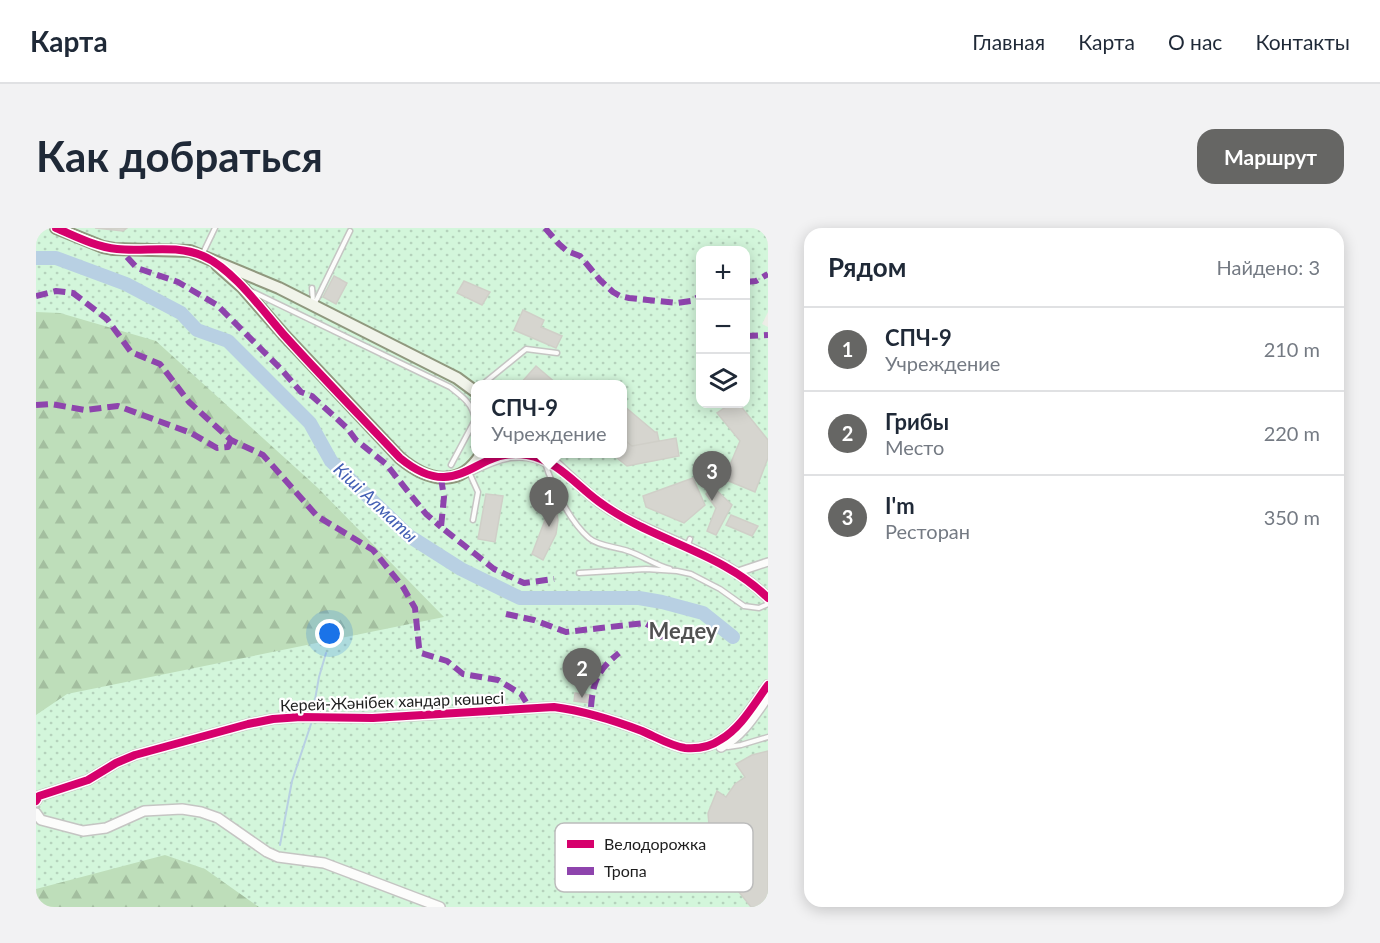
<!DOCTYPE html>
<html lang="ru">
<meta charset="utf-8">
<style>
:root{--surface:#fff;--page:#f2f2f3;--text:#1f2937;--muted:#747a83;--line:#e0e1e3;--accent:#666664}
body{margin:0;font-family:Lato,sans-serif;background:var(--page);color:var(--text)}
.controls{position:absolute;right:18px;top:18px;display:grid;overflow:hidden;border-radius:12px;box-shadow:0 3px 15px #0003}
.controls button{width:54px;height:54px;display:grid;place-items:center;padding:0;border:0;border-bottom:2px solid var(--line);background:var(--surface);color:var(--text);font:30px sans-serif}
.you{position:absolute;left:294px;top:406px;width:21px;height:21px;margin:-15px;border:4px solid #fff;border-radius:50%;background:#1a73e8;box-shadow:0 0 0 9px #1a73e833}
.badge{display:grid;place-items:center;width:39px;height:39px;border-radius:50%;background:var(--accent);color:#fff;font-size:20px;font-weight:700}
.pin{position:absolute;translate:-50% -50px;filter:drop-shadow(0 2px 3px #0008)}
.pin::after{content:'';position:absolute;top:32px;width:21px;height:18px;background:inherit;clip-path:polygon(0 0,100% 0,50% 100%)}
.popup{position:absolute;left:435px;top:152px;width:156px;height:78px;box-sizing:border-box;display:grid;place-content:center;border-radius:12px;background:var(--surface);filter:drop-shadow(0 2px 4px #0005);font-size:20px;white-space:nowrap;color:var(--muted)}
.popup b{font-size:22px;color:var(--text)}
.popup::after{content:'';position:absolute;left:50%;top:100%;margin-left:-12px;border:12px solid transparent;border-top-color:var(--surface)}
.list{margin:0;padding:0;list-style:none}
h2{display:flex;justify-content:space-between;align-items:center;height:78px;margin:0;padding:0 24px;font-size:26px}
h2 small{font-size:20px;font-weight:400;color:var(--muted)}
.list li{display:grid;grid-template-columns:39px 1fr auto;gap:18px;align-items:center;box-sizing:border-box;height:84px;padding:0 24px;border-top:2px solid var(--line)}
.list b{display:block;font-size:22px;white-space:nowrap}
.list p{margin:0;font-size:20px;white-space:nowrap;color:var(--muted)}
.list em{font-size:20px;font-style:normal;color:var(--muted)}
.icon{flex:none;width:33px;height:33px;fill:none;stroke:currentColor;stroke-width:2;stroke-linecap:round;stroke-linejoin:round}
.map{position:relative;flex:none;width:732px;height:679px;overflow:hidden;border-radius:18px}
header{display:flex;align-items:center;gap:36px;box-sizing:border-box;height:84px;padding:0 30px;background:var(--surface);border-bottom:2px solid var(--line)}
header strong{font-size:28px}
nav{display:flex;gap:33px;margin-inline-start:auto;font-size:21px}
.intro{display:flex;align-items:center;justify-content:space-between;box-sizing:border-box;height:144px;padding:0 36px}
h1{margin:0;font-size:42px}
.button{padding:15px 27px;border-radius:18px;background:var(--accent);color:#fff;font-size:21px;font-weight:700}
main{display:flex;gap:36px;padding:0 36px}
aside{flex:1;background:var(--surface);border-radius:18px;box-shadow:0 3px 15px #0003}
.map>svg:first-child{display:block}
.forest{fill:url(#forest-firs)}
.park{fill:url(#park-dots);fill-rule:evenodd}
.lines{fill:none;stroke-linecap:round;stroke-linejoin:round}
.stream{stroke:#b8d0e3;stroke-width:2}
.river{stroke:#b8d0e3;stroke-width:14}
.building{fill:#d6d5cf;stroke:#d0cfc8;stroke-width:1.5}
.service-casing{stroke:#c5c5c3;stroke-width:7}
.minor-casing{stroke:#c5c5c3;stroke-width:10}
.tertiary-casing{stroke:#c5c5c3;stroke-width:12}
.secondary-casing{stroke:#90987e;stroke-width:14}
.service{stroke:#fcfcfb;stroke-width:4}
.minor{stroke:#fcfcfb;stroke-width:7}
.tertiary{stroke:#fcfcfb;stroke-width:9}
.secondary{stroke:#f1f4ea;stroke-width:10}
.quiet{stroke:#8e44ad;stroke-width:6;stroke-dasharray:12 6;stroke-linecap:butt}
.cycleway-casing{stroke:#fff;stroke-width:11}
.cycleway{stroke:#d6006c;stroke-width:8}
.labels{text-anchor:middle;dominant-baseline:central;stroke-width:4.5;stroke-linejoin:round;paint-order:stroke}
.street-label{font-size:16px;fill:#1e1e1e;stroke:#fff}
.water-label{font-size:18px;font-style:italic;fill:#4460b5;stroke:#fff}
.district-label{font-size:22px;font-weight:bold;fill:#515151;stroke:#fff}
.key{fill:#fff;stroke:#bcbcbc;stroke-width:1.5}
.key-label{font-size:16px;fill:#1e1e1e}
</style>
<header>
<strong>Карта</strong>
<nav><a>Главная</a><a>Карта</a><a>О нас</a><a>Контакты</a></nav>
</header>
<div class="intro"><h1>Как добраться</h1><a class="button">Маршрут</a></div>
<main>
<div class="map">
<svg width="732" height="679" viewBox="0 0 732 679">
<defs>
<pattern id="forest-firs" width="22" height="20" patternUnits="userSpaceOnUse" patternTransform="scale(1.5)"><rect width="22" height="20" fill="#bedeba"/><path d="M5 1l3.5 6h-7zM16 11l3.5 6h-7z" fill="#a3be9f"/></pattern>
<pattern id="park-dots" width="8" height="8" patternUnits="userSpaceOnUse" patternTransform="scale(1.5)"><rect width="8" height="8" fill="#d3f6db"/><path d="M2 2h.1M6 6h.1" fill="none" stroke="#b5d2bc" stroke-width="1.8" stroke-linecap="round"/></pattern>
</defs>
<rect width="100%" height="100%" fill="#edede7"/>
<!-- forest -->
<path class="forest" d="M0 48 101 76 482 396 0 500Z
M111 598 294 679H0V613Z"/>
<!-- park -->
<path class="park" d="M0 0H732V84L726 96 732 99V679H223L169 641 129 627 0 661V487L31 466 408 389 282 260 120 113 24 85 0 84ZM664 22H710V176H664ZM440 156H586V226H440Z"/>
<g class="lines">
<!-- stream -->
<path class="stream" d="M277 483 283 449 290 425
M244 617 256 553 275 496"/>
<!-- river -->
<path class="river" d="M0 30H20L90 56 145 85 161 102 192 113 274 195 295 233 373 308 425 341 484 370H603L626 374 667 385 697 409"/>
</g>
<!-- building -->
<path class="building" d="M59 0H91L87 3Z
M298 48 311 55 300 76 287 69Z
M428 53 454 64 446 77 421 65Z
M487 82 508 92 505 99 526 108 520 120 478 102Z
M500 138 521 156H484Z
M694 176H703L732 212V230L719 264 688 251 704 213 681 185Z
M588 178 619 204H621L623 213 596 218 586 210Z
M586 210 596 218 640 210 643 228 591 238 576 226H586Z
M657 250 669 277 648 295 610 279 607 268Z
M676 258 696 277 680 307 671 303 680 280 670 266Z
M450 266 467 268 459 314 442 311Z
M519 274 522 292 520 306 507 332 496 326 509 292 507 276Z
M695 287 722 298 716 308 690 297Z
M539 465 554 467 553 475 538 473Z
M732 523V679H715L683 639 687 635 674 609 672 585 681 563 690 569 699 556 709 549 700 536 716 527Z"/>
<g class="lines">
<!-- service casing -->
<g class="service-casing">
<path id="service" d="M166 27 179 0
M276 60 277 74
M215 63 414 159C427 169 437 176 439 192L415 237
M278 77 314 3
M447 156 490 121 521 125
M509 235C516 257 534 294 553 310 562 318 581 319 592 323 607 328 619 337 634 341
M433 244 442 264 437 292
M651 319 654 311
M543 345 610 341 641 343 655 346 684 361 708 378 723 380 732 376
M692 519 705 517 732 509"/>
</g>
<!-- minor casing -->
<g class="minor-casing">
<path id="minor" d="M702 344 732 334"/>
</g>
<!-- tertiary casing -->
<g class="tertiary-casing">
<path id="tertiary" d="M509 226C533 246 555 272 583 287 633 314 691 329 732 370
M433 243C461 229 487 218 516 237
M685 519C707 507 718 488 732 468
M0 573 3 568 52 552 80 535 99 527 212 496 237 491 265 489 337 490 518 479C549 483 577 492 606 503 620 509 635 518 649 520 662 521 674 519 684 512 705 500 718 476 732 457
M0 585 5 592 47 603 70 600 108 583 146 581 165 584 182 590 231 624 242 629 288 635 404 679"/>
</g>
<!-- secondary casing -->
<g class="secondary-casing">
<path id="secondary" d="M20 0 67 19 78 21 154 23 243 60 421 150 440 164
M181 37 206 59 249 108 364 230C391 253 424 261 445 226"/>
</g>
<!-- service -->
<use href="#service" class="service"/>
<!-- minor -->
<use href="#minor" class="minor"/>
<!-- tertiary -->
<use href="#tertiary" class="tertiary"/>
<!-- secondary -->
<use href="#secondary" class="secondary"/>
<!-- quiet -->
<path class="quiet" d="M509 0 523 16 531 23 544 28 564 52 577 64 584 68 593 70 641 75 655 73 664 68
M91 29 101 40 142 54 181 77 244 140 265 164 276 168 311 200 320 212 350 236 390 286 405 299
M710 54 720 53 732 46
M0 68 20 63 37 65 71 91 95 124 124 136 153 174 195 212 227 227 281 288 337 322 367 359 379 380 383 419 385 425 411 433 427 446 462 452 485 466 490 474
M710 108 732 107
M0 177 15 176 49 182 82 178 155 205 181 220 192 219 195 212
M405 250 408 269 405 299 458 341 488 355 518 351
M470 386 498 392 530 404 609 395 616 399 627 410
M555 479C557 453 562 442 583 425"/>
<!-- cycleway casing -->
<g class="cycleway-casing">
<path id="cycleway" d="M20 0C39 8 60 19 81 21 110 24 139 16 167 28 196 40 227 83 248 107 286 149 325 189 364 230 424 279 439 217 491 227 521 232 539 256 562 273 615 313 685 323 732 370
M0 573 3 568 52 552 80 535 99 527 212 496 237 491 265 489 337 490 518 479C549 483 577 492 606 503 620 509 635 518 649 520 662 521 674 519 684 512 705 500 718 476 732 457"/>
</g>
<!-- cycleway -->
<use href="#cycleway" class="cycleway"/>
</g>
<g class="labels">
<!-- street labels -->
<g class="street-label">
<text transform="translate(356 473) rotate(-2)">Керей-Жәнібек хандар көшесі</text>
</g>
<!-- water labels -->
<g class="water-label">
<text transform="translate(340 274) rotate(43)">Кіші Алматы</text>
</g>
<!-- district labels -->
<g class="district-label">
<text x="647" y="402">Медеу</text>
</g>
</g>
<!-- legend -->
<rect x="519" y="595" width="198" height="69" rx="9" class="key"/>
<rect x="531" y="612" width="27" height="8" fill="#d6006c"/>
<rect x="531" y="639" width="27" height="8" fill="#8e44ad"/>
<g class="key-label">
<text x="568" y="622">Велодорожка</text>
<text x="568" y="649">Тропа</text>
</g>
</svg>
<div class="controls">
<button>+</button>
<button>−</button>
<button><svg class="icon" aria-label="layers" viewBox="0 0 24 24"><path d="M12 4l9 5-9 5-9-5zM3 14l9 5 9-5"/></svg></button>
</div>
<div class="you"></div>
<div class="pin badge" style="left:513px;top:299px">1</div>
<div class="popup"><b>СПЧ-9</b>Учреждение</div>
<div class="pin badge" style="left:546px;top:470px">2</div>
<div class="pin badge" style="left:676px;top:273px">3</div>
</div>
<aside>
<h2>Рядом<small>Найдено: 3</small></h2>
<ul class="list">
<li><span class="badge">1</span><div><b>СПЧ-9</b><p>Учреждение</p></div><em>210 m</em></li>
<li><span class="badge">2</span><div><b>Грибы</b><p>Место</p></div><em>220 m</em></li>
<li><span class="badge">3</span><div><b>I'm</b><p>Ресторан</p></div><em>350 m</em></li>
</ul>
</aside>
</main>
